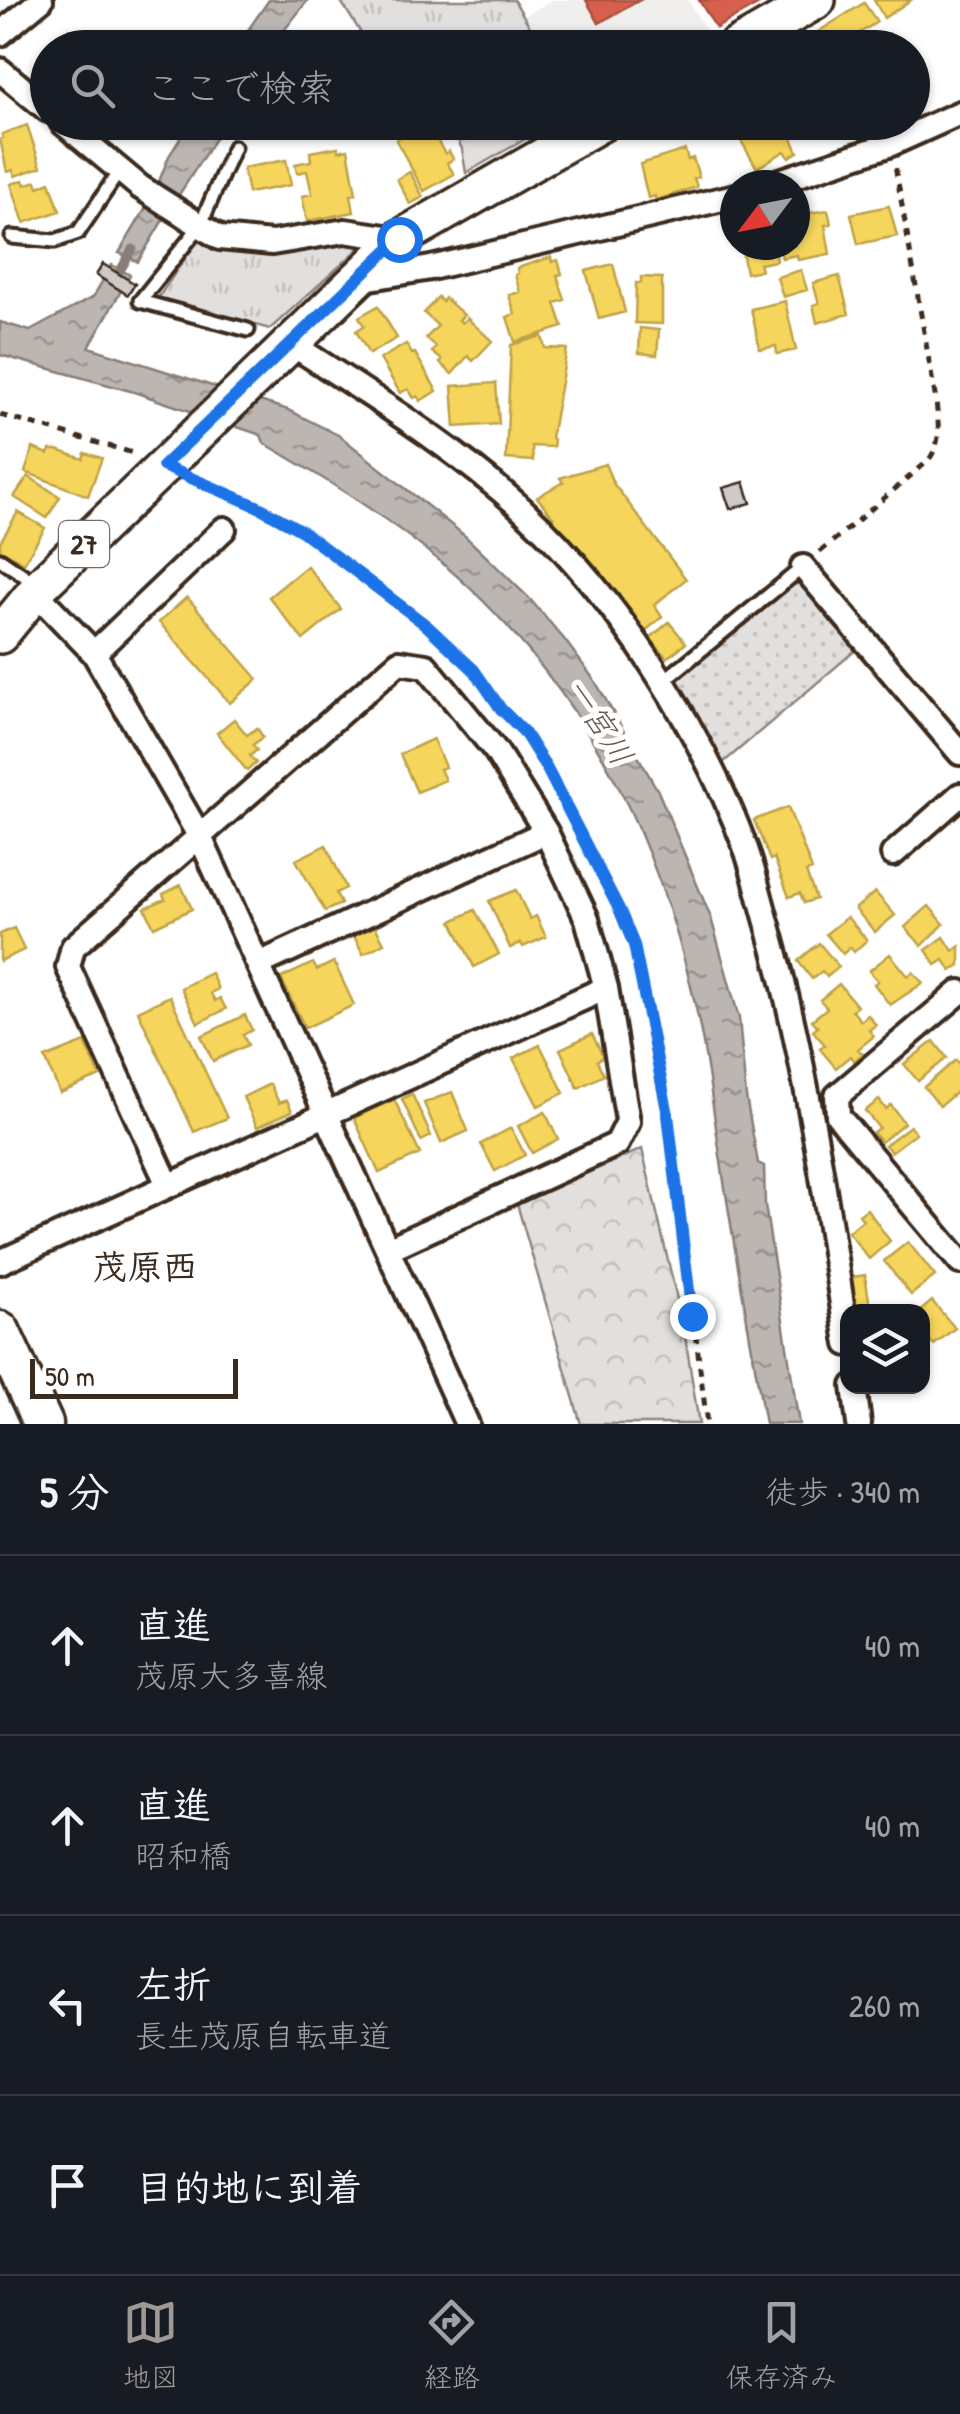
<!DOCTYPE html>
<html lang="ja">
<meta charset="utf-8">
<style>
:root{--surface:#171b24;--page:#20242c;--text:#f1f3f6;--muted:#9ea1a6;--line:#363941;--accent:#9f9995}
body{margin:0;font-family:"Patrick Hand","Klee One",sans-serif;background:var(--page);color:var(--text)}
.controls{position:absolute;right:30px;bottom:30px;display:grid;overflow:hidden;border-radius:20px;box-shadow:0 2px 8px #0004}
.controls button{width:90px;height:90px;display:grid;place-items:center;padding:0;border:0;border-bottom:2px solid var(--line);background:var(--surface);color:var(--text);font:50px sans-serif}
.compass{position:absolute;left:720px;top:170px;width:90px;height:90px;border-radius:50%;background:var(--surface);box-shadow:0 2px 8px #0004;rotate:238deg}
.scale{position:absolute;left:30px;bottom:25px;width:208px;box-sizing:border-box;padding-left:10px;border:5px solid #3b2a1e;border-top:0;font-size:28px;line-height:35px;white-space:nowrap;color:#3b2a1e;-webkit-text-stroke:8px #fff;paint-order:stroke}
.stop{position:absolute;width:30px;height:30px;margin:-22px;border:8px solid #1a73e8;border-radius:50%;background:#fff}
.stop.end{background:#1a73e8;border-color:#fff;box-shadow:0 2px 10px #0008}
.list{margin:0;padding:0;list-style:none}
h2{display:flex;justify-content:space-between;align-items:center;height:130px;margin:0;padding:0 40px;font-size:42px}
h2 small{font-size:32px;font-weight:400;color:var(--muted)}
.list li{display:grid;grid-template-columns:65px 1fr auto;gap:30px;align-items:center;box-sizing:border-box;height:180px;padding:0 40px;border-top:2px solid var(--line)}
.list b{display:block;font-size:38px;white-space:nowrap}
.list p{margin:0;font-size:32px;white-space:nowrap;color:var(--muted)}
.list em{font-size:32px;font-style:normal;color:var(--muted)}
.icon{flex:none;width:55px;height:55px;fill:none;stroke:currentColor;stroke-width:2;stroke-linecap:round;stroke-linejoin:round}
.map{position:relative;flex:none;width:960px;height:1424px;overflow:hidden}
.search{position:absolute;background:var(--surface);box-shadow:0 2px 8px #0004;left:30px;right:30px;top:30px;height:110px;display:flex;align-items:center;gap:25px;box-sizing:border-box;padding:0 35px;border-radius:55px;color:var(--muted);font-size:38px}
.sheet{height:850px;background:var(--surface)}
nav{display:flex;justify-content:space-around;align-items:center;box-sizing:border-box;height:140px;border-top:2px solid var(--line);background:var(--surface);font-size:28px;color:var(--muted)}
nav a{display:grid;justify-items:center;gap:5px}
nav .on{color:var(--accent)}
.map>svg:first-child{display:block}
.built{fill:#f1efee}
.grass{fill:url(#grass-tufts);stroke:#8e857e;stroke-width:2.5}
.forest{fill:url(#forest-crowns);stroke:#8e857e;stroke-width:2.5}
.garden{fill:url(#garden-dots);stroke:#8e857e;stroke-width:2.5}
.water{fill:url(#water-ripples);stroke:#887e77;stroke-width:2.5}
.homes{fill:#f6d55c;stroke:#bea249;stroke-width:2.5}
.shops{fill:#d6604d;stroke:#a8503f;stroke-width:2.5}
.lines{fill:none;stroke-linecap:round;stroke-linejoin:round}
.stream{stroke:#887e77;stroke-width:9}
.building{fill:#cfcac7;stroke:#3b2a1e;stroke-width:2.5}
.service-casing{stroke:#3b2a1e;stroke-width:19}
.minor-casing{stroke:#3b2a1e;stroke-width:30}
.primary-casing{stroke:#3b2a1e;stroke-width:42}
.trunk-casing{stroke:#3b2a1e;stroke-width:45}
.path{stroke:#3b2a1e;stroke-width:5;stroke-dasharray:8 8;stroke-linecap:butt}
.service{stroke:#fff;stroke-width:11}
.minor{stroke:#fff;stroke-width:22}
.primary{stroke:#fff;stroke-width:35}
.trunk{stroke:#fff;stroke-width:38}
.route{stroke:#1a73e8;stroke-width:12}
.labels{text-anchor:middle;dominant-baseline:central;stroke-width:10;stroke-linejoin:round;paint-order:stroke}
.shield{fill:#fff;stroke:#766a62;stroke-width:2.5}
.shield-label{font-size:28px;font-weight:bold;fill:#3b2a1e}
.water-label{font-size:32px;font-style:italic;fill:#685b52;stroke:#fff}
.quarter-label{font-size:35px;font-weight:bold;fill:#3b2a1e;stroke:#fff}
</style>
<div class="map">
<svg width="960" height="1424" viewBox="0 0 960 1424">
<defs>
<pattern id="grass-tufts" width="24" height="20" patternUnits="userSpaceOnUse" patternTransform="scale(2.5)"><rect width="24" height="20" fill="#e2e0de"/><path d="M3 7l-1-3M5 7V3M7 7l1-3M15 17l-1-3M17 17v-4M19 17l1-3" fill="none" stroke="#c3c0be"/></pattern>
<pattern id="forest-crowns" width="20" height="18" patternUnits="userSpaceOnUse" patternTransform="scale(2.5)"><rect width="20" height="18" fill="#e2e0de"/><path d="M2 6a3 3 0 1 1 6 0M12 15a3 3 0 1 1 6 0" fill="none" stroke="#c3c0be"/></pattern>
<pattern id="garden-dots" width="8" height="8" patternUnits="userSpaceOnUse" patternTransform="scale(2.5)"><rect width="8" height="8" fill="#e2e0de"/><path d="M2 2h.1M6 6h.1" fill="none" stroke="#c3c0be" stroke-width="1.8" stroke-linecap="round"/></pattern>
<pattern id="water-ripples" width="26" height="14" patternUnits="userSpaceOnUse" patternTransform="scale(2.5)"><rect width="26" height="14" fill="#bcb6b3"/><path d="M2 4q2-2 4 0t4 0M15 11q2-2 4 0t4 0" fill="none" stroke="#9a9491"/></pattern>
</defs>
<rect width="100%" height="100%" fill="#fff"/>
<filter id="ink" filterUnits="userSpaceOnUse"><feTurbulence type="fractalNoise" baseFrequency=".01" numOctaves="2"/><feDisplacementMap in="SourceGraphic" scale="20" xChannelSelector="R" yChannelSelector="G"/><feConvolveMatrix kernelMatrix="1 2 1 2 8 2 1 2 1" color-interpolation-filters="sRGB"/></filter>
<g filter="url(#ink)">
<!-- built -->
<path class="built" d="M552 0H688L708 34 685 47H542L524 16Z"/>
<!-- grass -->
<path class="grass" d="M340 0H514L542 47H370Z
M450 123H553L466 173 462 149Z
M200 236 349 237 364 244 270 329 158 298Z"/>
<!-- forest -->
<path class="forest" d="M642 1149 684 1329 699 1424H581L517 1204Z"/>
<!-- garden -->
<path class="garden" d="M789 584H805L858 648 717 768 670 687Z"/>
<!-- water -->
<path class="water" d="M269 0H308L271 47H236Z
M190 123H225L175 201 156 189 169 156Z
M150 201 167 213 138 262 119 253Z
M112 265 130 275 89 347 288 410 340 436 465 536 529 598 564 639 595 681 658 791 711 918 739 1018 746 1097 758 1163 764 1166 765 1205 799 1424H765C752 1349 739 1275 727 1200 715 1130 709 1060 692 991 658 847 598 721 495 613 428 542 348 492 264 443L261 435 134 392 0 355V322L30 331 93 297Z"/>
<!-- homes -->
<path class="homes" d="M874 0H911L884 18Z
M864 3 877 22 836 48H822L825 46 816 33Z
M328 122H363V130L329 133Z
M730 122H785L798 152 789 157 785 151 757 168Z
M27 125 41 167 15 176 13 170 7 172 0 139 3 138 2 134Z
M429 126 445 154 449 151 453 159 447 163 454 174 424 191 396 140 410 130 413 135Z
M338 147 339 151 348 149 356 194 351 195 354 212 307 221 302 196 312 194 307 171 297 173 295 164 311 161 310 152Z
M685 150 688 160 693 158 699 177 694 178 697 187 656 200 655 196 648 198 640 164Z
M286 160 291 185 248 193 243 168Z
M410 172 423 197 410 204 397 179Z
M23 180 25 185 36 181 38 187 50 182 60 211 24 223 11 184Z
M889 206 897 236 858 244 851 214Z
M828 210 831 224 825 225 830 254 798 260 797 255 782 258 779 245H795L797 215Z
M741 245H773L776 261 759 264 761 270 746 273Z
M551 257 552 262 558 260 562 274 557 275 565 300 555 303 563 327 515 342 507 317 515 314 509 295 520 292 515 275 518 273 517 268Z
M613 264 625 312 599 319 586 271Z
M801 270 807 290 783 297 777 277Z
M839 276 849 314 817 323 813 305 819 303 813 283Z
M641 277 662 278V324L635 323 636 283H641Z
M438 297 442 302 445 298 464 315 459 320 462 323 467 318 492 341 473 361 468 356 452 374 440 363 442 360 432 352 436 347 426 338 438 326 424 313Z
M785 301 796 350 777 354 776 346 760 349 751 309Z
M378 306 397 338 369 354 356 331 364 326 359 317Z
M640 328 659 330 657 355 639 353Z
M542 336 545 348 567 349 551 438 554 440 553 447 532 446 533 461 506 459 511 345Z
M406 344 412 354 415 353 437 391 420 401 418 396 414 398 408 389 400 393 380 359Z
M496 383 499 424 455 427 452 386Z
M33 448 48 454 50 450H57L83 459 85 453 102 458 88 496 25 472Z
M605 464 613 483 686 579 654 605 662 617 643 633 550 519 553 517 537 497 563 482 560 478Z
M28 476 60 497 47 518 14 497Z
M18 512 45 528 24 563 0 549V542Z
M307 566 341 609 303 640 269 597Z
M187 597 258 679 230 703 159 622Z
M669 622 686 643 667 658 650 638Z
M234 719 247 735 257 728 263 737 253 745 257 750 250 756 256 763 247 771 217 733Z
M433 739 445 767 440 769 445 780 417 792 400 754Z
M788 807 812 870 806 872 816 899 804 903 800 893 789 897 774 858 770 860 754 820Z
M326 845 346 888 336 893 341 904 325 911 296 860Z
M181 885 192 909 154 927 145 908 165 899 163 894Z
M516 890 530 919 536 916 546 937 523 947 521 943 510 948 489 901Z
M875 892 895 915 875 932 855 909Z
M929 906 944 924 922 946 905 927Z
M475 910 499 954 474 967 452 921Z
M847 917 867 940 854 952 850 947 843 954 826 934Z
M375 926 384 943 363 954 354 936Z
M14 928 24 950 0 961V934Z
M944 937 953 951 960 946V965L951 971 944 960 936 965 926 950Z
M819 943 839 967 827 977 822 971 812 979 798 961Z
M890 954 908 976 913 972 923 983 890 1005 874 984 878 981 869 971Z
M334 962 354 1005 305 1028 281 978 313 963 317 970Z
M211 973 218 989 211 993 215 1001 220 998 226 1009 198 1023 181 988Z
M839 984 857 1006 852 1010 861 1021 868 1015 876 1025 869 1030 874 1036 858 1049 863 1054 854 1061 850 1056 836 1068 820 1049 825 1045 813 1031 818 1027 812 1020 827 1008 820 1000Z
M170 996 227 1118 194 1132 138 1011Z
M245 1015 252 1030 243 1035 248 1045 213 1061 201 1036Z
M592 1034 603 1056 597 1061 604 1075 578 1088 560 1049Z
M934 1041 947 1058 918 1081 904 1064Z
M85 1042 100 1076 60 1093 45 1058Z
M540 1045 564 1093 538 1106 513 1058Z
M956 1060 960 1065V1089L940 1106 924 1087Z
M270 1084 279 1103 287 1100 292 1111 257 1127 243 1097Z
M452 1092 468 1131 441 1143 424 1103Z
M412 1094 431 1136 421 1141 402 1099Z
M394 1099 420 1154 379 1173 354 1118Z
M879 1100 886 1109 891 1105 904 1123 881 1142 873 1132 879 1128 865 1111Z
M545 1112 558 1139 532 1153 518 1126Z
M910 1126 916 1133 891 1152 885 1145Z
M511 1128 525 1155 495 1171 481 1144Z
M867 1209 890 1241 869 1259 848 1232 863 1220 859 1215Z
M908 1242 935 1276 911 1295 884 1261Z
M865 1275 871 1312H854L848 1278Z
M932 1301 955 1328 934 1345 922 1332V1312H919Z"/>
<!-- shops -->
<path class="shops" d="M586 0H640L599 23Z
M699 0H766L716 28Z"/>
<g class="lines">
<!-- stream -->
<path class="stream" d="M115 279 133 249"/>
</g>
<!-- building -->
<path class="building" d="M103 264 135 284 128 295 96 275Z
M744 482 751 503 730 509 723 488Z"/>
<g class="lines">
<!-- service casing -->
<g class="service-casing">
<path id="service" d="M234 147 200 226 140 301 248 330
M12 237 55 241 78 233 120 170
M0 559 38 585
M661 683 803 567"/>
</g>
<!-- minor casing -->
<g class="minor-casing">
<path id="minor" d="M0 34 41 0
M0 70 48 110
M62 122 140 187 220 238 272 243 345 231 399 239
M768 185 891 144 960 113
M358 280 431 268 735 196
M290 343C371 396 452 445 523 510 619 599 700 727 746 849 755 875 761 902 769 929 807 1064 827 1205 848 1344
M803 567 960 753
M35 592 94 653 200 837 467 1424
M94 653 224 529
M893 854 960 795
M259 964 546 832
M960 992 837 1096 838 1116 960 1262
M168 1185 68 967 73 947 399 662 426 666 496 751 546 832 587 919 606 988 628 1122 617 1144 388 1249
M0 1262 606 988
M854 1386 859 1424"/>
</g>
<!-- primary casing -->
<g class="primary-casing">
<path id="primary" d="M734 48 817 0
M0 635 40 586 399 239 603 122"/>
</g>
<!-- trunk casing -->
<g class="trunk-casing">
<path id="trunk" d="M0 1331 43 1424"/>
</g>
<!-- path -->
<path class="path" d="M0 415 133 453
M194 478 303 531 427 625 474 670 501 709 524 732 547 769 620 911 634 945 668 1115 707 1424
M820 552 927 462C943 443 938 424 936 401L895 165"/>
<!-- service -->
<use href="#service" class="service"/>
<!-- minor -->
<use href="#minor" class="minor"/>
<!-- primary -->
<use href="#primary" class="primary"/>
<!-- trunk -->
<use href="#trunk" class="trunk"/>
</g>
</g>
<g class="lines" filter="url(#ink)">
<!-- route -->
<path class="route" d="M399 239 163 466 259 507 302 531 426 625 474 670 501 709 524 732 547 769 620 911 634 945 668 1115 692 1316"/>
</g>
<g class="labels">
<!-- shield labels -->
<rect class="shield" x="59" y="521" width="50" height="46" rx="8"/>
<g class="shield-label">
<text x="84" y="544">27</text>
</g>
<!-- water labels -->
<g class="water-label">
<text transform="translate(600 721) rotate(58)">一宮川</text>
</g>
<!-- quarter labels -->
<g class="quarter-label">
<text x="145" y="1266">茂原西</text>
</g>
</g>
</svg>
<div class="controls">
<button><svg class="icon" aria-label="layers" viewBox="0 0 24 24"><path d="M12 4l9 5-9 5-9-5zM3 14l9 5 9-5"/></svg></button>
</div>
<svg class="compass" viewBox="-18 -18 36 36"><path d="M0-13l5 13h-10z" fill="#e53935"/><path d="M0 13l5-13h-10z" fill="#9ea1a6"/></svg>
<div class="scale">50 m</div>
<div class="stop" style="left:399px;top:239px"></div>
<div class="stop end" style="left:692px;top:1316px"></div>
<div class="search"><svg class="icon" aria-label="search" viewBox="0 0 24 24"><circle cx="10" cy="10" r="6"/><path d="M15 15l6 6"/></svg>ここで検索</div>
</div>
<section class="sheet">
<h2>5 分<small>徒歩 · 340 m</small></h2>
<ul class="list">
<li><svg class="icon" aria-label="ahead" viewBox="0 0 24 24"><path d="M12 20V5M6 11l6-6 6 6"/></svg><div><b>直進</b><p>茂原大多喜線</p></div><em>40 m</em></li>
<li><svg class="icon" aria-label="ahead" viewBox="0 0 24 24"><path d="M12 20V5M6 11l6-6 6 6"/></svg><div><b>直進</b><p>昭和橋</p></div><em>40 m</em></li>
<li><svg class="icon" aria-label="left" viewBox="0 0 24 24"><path d="M17 20v-9H6M10 6l-5 5 5 5"/></svg><div><b>左折</b><p>長生茂原自転車道</p></div><em>260 m</em></li>
<li><svg class="icon" aria-label="arrive" viewBox="0 0 24 24"><path d="M6 21V4h12l-3 4 3 4H6"/></svg><div><b>目的地に到着</b></div></li>
</ul>
</section>
<nav>
<a class="on"><svg class="icon" aria-label="map" viewBox="0 0 24 24"><path d="M3 6l6-2 6 2 6-2v14l-6 2-6-2-6 2zM9 4v14M15 6v14"/></svg>地図</a>
<a><svg class="icon" aria-label="directions" viewBox="0 0 24 24"><path d="M12 3l9 9-9 9-9-9zM9 14v-3h6M13 9l2 2-2 2"/></svg>経路</a>
<a><svg class="icon" aria-label="saved" viewBox="0 0 24 24"><path d="M7 4h10v16l-5-4-5 4z"/></svg>保存済み</a>
</nav>
